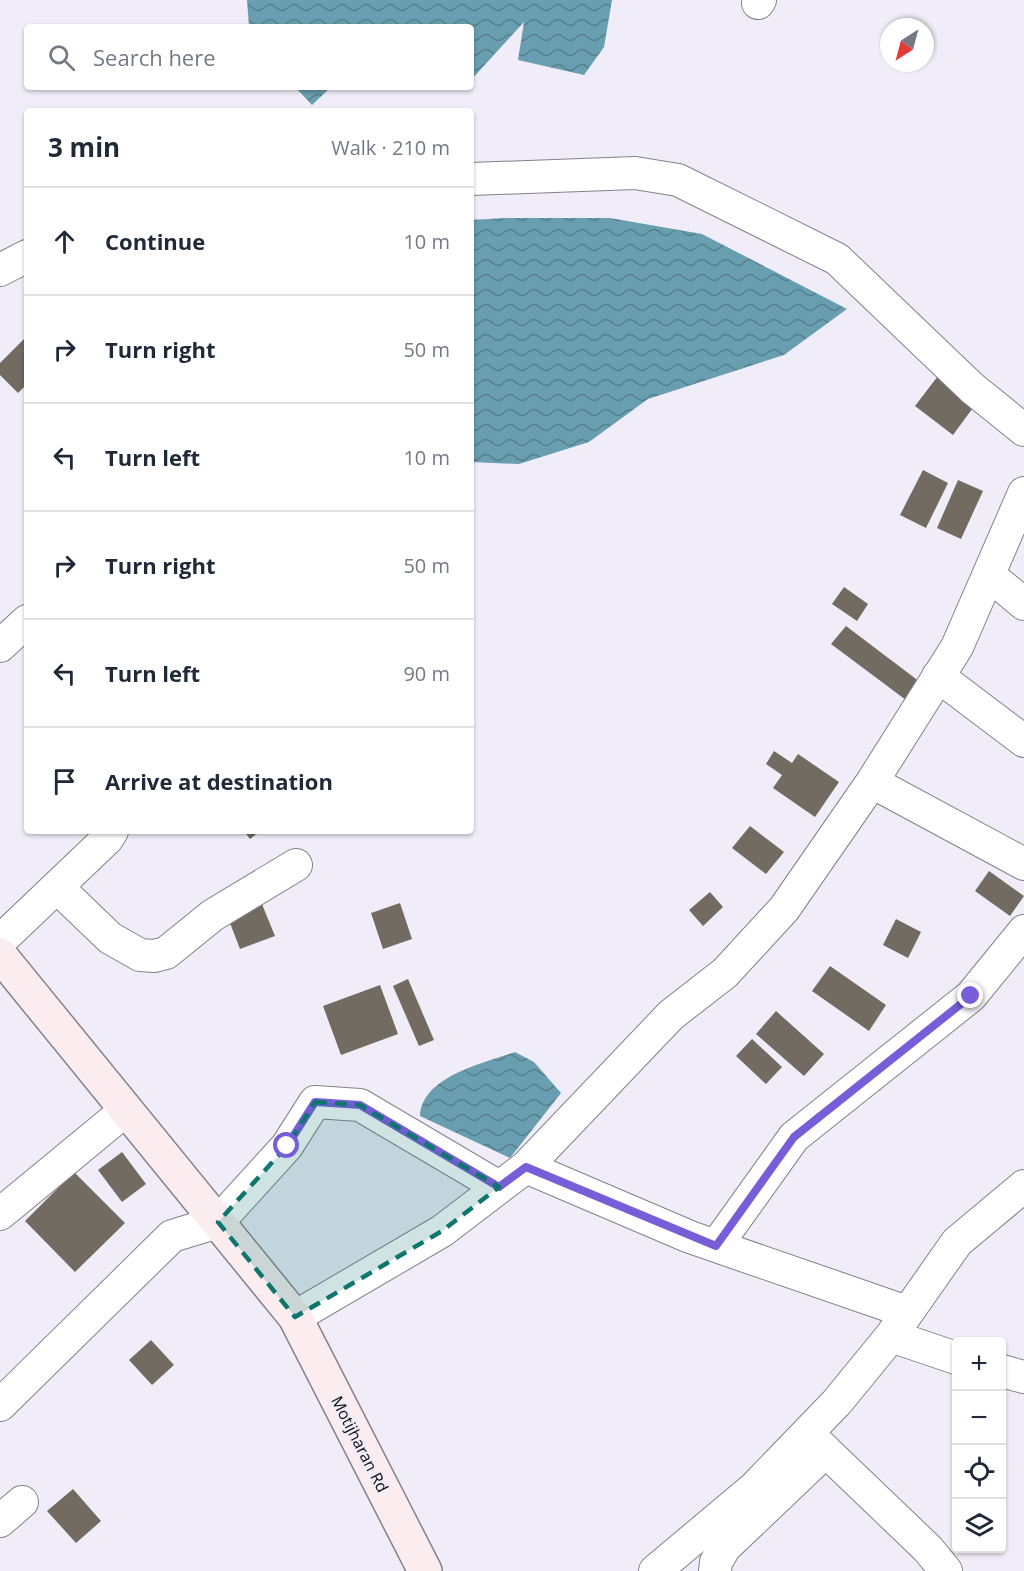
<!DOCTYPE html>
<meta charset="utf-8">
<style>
:root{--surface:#fff;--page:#f6f6f7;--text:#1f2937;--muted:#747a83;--line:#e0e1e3}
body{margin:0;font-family:"Open Sans",sans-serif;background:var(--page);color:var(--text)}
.controls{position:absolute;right:18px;bottom:18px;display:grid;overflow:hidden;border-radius:6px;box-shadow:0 2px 4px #0004}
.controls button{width:54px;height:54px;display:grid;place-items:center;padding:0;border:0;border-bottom:2px solid var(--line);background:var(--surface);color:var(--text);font:30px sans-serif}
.compass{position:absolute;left:880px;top:18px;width:54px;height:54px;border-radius:50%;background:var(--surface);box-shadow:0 2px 4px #0004;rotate:216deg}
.stop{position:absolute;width:18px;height:18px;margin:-14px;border:4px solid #775ed8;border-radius:50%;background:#fff}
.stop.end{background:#775ed8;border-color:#fff;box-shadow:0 2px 6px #0008}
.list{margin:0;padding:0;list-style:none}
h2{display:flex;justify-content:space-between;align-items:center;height:78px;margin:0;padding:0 24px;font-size:26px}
h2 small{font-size:20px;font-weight:400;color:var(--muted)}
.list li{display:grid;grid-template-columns:39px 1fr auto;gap:18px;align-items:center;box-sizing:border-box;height:108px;padding:0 24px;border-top:2px solid var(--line)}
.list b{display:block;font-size:22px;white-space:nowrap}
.list em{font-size:20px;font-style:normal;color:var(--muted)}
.icon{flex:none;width:33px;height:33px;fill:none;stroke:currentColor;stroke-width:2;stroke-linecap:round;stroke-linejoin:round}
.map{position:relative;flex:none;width:1024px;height:1571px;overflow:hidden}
.search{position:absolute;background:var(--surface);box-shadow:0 2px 4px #0004;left:24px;top:24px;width:450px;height:66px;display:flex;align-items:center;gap:15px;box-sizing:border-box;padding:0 21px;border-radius:6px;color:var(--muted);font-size:22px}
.panel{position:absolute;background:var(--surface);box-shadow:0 2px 4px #0004;left:24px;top:108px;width:450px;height:726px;border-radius:6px}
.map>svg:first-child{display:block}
.water{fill:url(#water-waves)}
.building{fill:#716b62}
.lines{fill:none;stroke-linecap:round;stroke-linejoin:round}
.minor-casing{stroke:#83818b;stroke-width:34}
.secondary-casing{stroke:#83818b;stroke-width:36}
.minor{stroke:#fff;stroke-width:32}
.secondary{stroke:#fbedef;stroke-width:33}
.route{stroke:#775ed8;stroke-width:8}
.marked{fill:#0f766e;fill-opacity:0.2;stroke:#0f766e;stroke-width:4.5;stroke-dasharray:12 8;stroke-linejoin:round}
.labels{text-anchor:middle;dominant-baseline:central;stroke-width:4.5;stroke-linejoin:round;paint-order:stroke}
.street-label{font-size:16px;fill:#0d0c10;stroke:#f0edf8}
</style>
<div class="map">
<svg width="1024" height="1571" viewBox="0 0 1024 1571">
<defs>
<pattern id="water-waves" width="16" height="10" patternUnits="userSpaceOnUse" patternTransform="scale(1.5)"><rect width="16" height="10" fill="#689eaf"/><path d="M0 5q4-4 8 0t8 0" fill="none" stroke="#547f8d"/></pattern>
</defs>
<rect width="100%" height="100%" fill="#f0edf8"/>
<!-- water -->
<path class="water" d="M247 0H612L604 47 584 75 518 60 524 22 471 80V27H249Z
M295 87H331L312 105Z
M505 218H610L702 234 847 309 784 355 648 399 589 442 519 464 471 462V220Z
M515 1052 534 1062 561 1093 510 1158 420 1116C422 1076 484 1063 515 1052Z"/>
<!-- building -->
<path class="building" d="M27 336V384L18 393 0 375V363Z
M941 372 978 401 953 435 915 406Z
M923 470 948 483 926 528 900 515Z
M958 480 983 491 961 539 937 528Z
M844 587 868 604 857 621 832 604Z
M846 626 920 682 906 700 831 644Z
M774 751 792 763 798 754 839 782 815 817 773 788 782 775 766 764Z
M750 826 784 852 766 874 732 848Z
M244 831H260L250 839Z
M989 871 1024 896 1010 916 975 891Z
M710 892 723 907 703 926 689 910Z
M259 897 275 936 240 949 225 910Z
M400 903 412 939 383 949 371 913Z
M896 919 921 932 908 958 883 945Z
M830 966 886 1005 869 1031 812 991Z
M408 979 434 1040 419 1046 393 986Z
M380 985 398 1034 341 1055 323 1006Z
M776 1011 824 1054 804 1076 756 1034Z
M752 1039 782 1067 766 1084 736 1056Z
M122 1152 146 1184 122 1202 98 1170Z
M74 1172 125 1223 75 1272 25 1221Z
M151 1340 174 1365 152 1385 129 1360Z
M73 1489 101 1521 76 1543 47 1511Z"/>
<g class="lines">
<!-- minor casing -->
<g class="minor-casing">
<path id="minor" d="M758 3 760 0
M471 179 635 173 678 180 837 259 972 388 1024 430
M0 270 27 256
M989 575 1024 604
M0 646 27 621
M938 676 1024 741
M872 782 1024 864
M57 887 110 938 140 955 154 956 166 953 213 915 296 865
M0 941 107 839 112 831
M526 1167 690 1237 907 1312
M0 1214 126 1110
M716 1246 794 1137 971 996 1024 931
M295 1317 442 1231 526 1167 671 1015 725 973 784 909 872 782 957 647 1024 493
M891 1336 956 1358
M1002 1371 1024 1377
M0 1405 172 1236 218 1222 287 1146 315 1102 360 1105 499 1187
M807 1433 928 1549 946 1571
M0 1521 22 1502
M655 1571 754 1488 837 1402 891 1336 957 1242 1024 1186
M715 1571 716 1562 725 1547 826 1451"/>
</g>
<!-- secondary casing -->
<g class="secondary-casing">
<path id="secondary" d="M0 955 295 1317 425 1571"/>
</g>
<!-- minor -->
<use href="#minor" class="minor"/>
<!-- secondary -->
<use href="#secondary" class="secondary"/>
</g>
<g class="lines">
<!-- route -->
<path class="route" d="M287 1146 315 1102 360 1105 499 1187 526 1167 716 1246 794 1137 971 996"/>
</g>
<!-- marked area -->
<path class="marked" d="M315 1102 360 1105 499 1187 442 1231 295 1317 218 1222 287 1146Z"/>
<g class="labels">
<!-- street labels -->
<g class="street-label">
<text transform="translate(360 1444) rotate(63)">Motijharan Rd</text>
</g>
</g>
</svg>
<div class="controls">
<button>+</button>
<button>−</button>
<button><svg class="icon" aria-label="locate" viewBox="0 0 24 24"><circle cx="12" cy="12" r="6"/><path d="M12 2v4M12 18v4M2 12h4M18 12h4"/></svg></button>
<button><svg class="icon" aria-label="layers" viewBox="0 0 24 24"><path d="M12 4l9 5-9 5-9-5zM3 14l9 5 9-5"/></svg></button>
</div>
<svg class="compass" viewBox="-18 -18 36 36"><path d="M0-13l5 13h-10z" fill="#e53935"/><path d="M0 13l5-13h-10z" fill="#747a83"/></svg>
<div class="stop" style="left:287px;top:1146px"></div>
<div class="stop end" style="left:971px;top:996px"></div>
<div class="search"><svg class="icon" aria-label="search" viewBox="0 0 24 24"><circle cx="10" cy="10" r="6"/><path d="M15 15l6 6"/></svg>Search here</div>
<section class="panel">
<h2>3 min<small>Walk · 210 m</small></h2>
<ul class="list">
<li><svg class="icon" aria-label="ahead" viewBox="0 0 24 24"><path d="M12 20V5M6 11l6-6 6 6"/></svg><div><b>Continue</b></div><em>10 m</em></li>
<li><svg class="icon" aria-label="right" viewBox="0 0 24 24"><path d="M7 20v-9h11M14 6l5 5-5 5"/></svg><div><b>Turn right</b></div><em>50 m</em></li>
<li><svg class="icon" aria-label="left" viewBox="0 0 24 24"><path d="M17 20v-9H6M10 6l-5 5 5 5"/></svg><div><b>Turn left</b></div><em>10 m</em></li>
<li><svg class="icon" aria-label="right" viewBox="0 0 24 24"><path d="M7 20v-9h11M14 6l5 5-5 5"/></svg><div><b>Turn right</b></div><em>50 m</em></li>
<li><svg class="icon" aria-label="left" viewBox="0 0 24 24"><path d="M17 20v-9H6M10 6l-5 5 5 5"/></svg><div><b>Turn left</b></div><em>90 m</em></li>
<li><svg class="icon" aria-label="arrive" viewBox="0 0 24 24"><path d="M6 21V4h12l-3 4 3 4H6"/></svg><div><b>Arrive at destination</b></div></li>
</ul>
</section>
</div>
